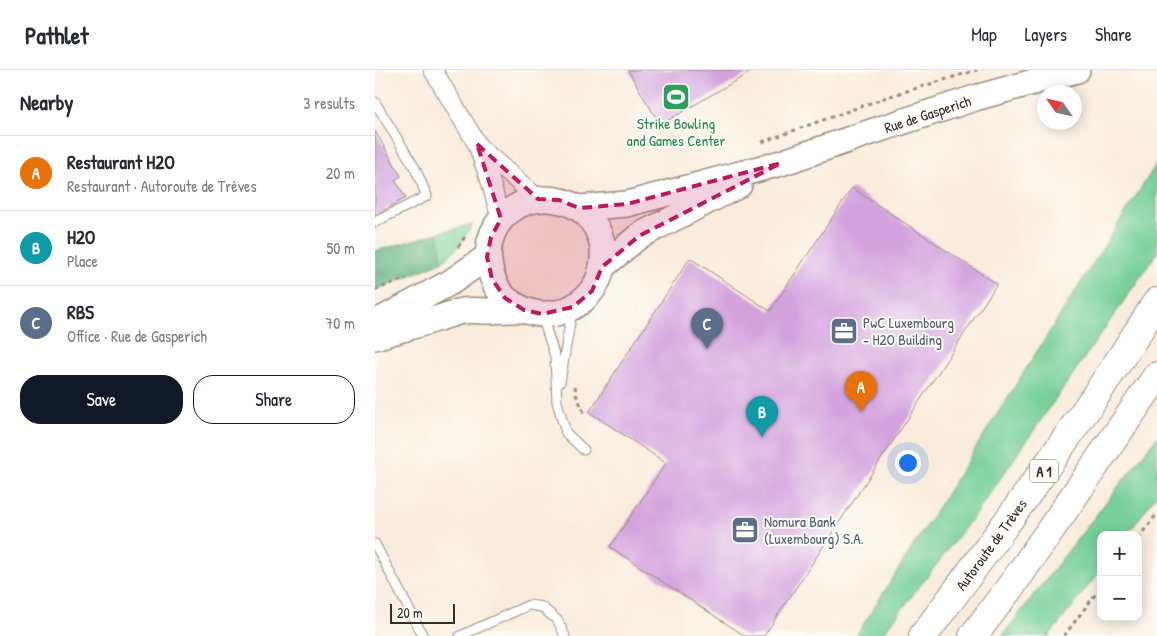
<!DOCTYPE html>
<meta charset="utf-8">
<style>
:root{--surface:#fff;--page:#f7f7f7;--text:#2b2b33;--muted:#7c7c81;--line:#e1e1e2;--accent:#111827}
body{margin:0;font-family:"Patrick Hand",sans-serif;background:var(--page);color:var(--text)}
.controls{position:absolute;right:15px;bottom:15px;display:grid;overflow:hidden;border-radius:10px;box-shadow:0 2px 12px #0003}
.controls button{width:45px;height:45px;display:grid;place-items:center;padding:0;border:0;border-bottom:1px solid var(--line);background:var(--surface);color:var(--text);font:25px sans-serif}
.compass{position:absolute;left:662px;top:15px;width:45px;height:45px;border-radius:50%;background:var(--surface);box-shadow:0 2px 12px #0003;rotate:304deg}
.scale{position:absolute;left:15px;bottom:12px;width:65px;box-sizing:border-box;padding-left:5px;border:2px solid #3b2a1e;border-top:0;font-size:14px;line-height:18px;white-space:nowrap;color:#3b2a1e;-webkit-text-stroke:4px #fdfcf7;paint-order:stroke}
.you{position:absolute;left:532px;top:392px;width:18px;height:18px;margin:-12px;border:4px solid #fff;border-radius:50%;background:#1a73e8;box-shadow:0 0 0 8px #1a73e833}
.badge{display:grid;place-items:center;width:32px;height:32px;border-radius:50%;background:var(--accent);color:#fff;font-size:16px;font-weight:700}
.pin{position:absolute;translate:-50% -41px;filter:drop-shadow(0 1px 2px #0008)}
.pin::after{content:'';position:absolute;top:26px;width:18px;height:15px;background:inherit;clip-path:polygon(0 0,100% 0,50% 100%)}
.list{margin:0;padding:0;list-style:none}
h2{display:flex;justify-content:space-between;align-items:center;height:65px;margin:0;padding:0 20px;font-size:21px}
h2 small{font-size:16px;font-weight:400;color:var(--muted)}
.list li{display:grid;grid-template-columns:32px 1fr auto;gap:15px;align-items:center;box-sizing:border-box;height:75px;padding:0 20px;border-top:1px solid var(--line)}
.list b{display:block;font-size:19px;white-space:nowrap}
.list p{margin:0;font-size:16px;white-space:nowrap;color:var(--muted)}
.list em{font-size:16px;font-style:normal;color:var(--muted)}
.actions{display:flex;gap:10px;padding:15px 20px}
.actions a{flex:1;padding:11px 0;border:1px solid var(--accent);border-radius:20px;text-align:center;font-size:18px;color:var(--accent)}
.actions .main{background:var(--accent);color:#fff}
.map{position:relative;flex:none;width:782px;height:566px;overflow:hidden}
header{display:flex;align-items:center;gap:30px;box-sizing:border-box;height:70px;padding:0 25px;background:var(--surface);border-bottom:1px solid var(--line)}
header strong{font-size:24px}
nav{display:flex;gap:28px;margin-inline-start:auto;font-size:18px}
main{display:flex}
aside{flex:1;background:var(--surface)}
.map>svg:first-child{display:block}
.green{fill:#76d097;stroke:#587d5a}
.forest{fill:#60b280;stroke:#4e6e4f}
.building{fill:#d4a3de}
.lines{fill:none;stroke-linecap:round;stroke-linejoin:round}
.lane-casing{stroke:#9a8b7d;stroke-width:11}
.street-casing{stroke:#9a8b7d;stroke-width:20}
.secondary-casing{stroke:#9a8b7d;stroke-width:28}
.highway-casing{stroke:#9a8b7d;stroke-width:30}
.path{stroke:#9a8b7d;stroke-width:3;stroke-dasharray:4 4;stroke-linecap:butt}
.lane{stroke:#fff;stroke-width:9}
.street{stroke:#fff;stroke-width:18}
.secondary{stroke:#fff;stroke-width:25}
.highway{stroke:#fff;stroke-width:28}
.marked{fill:#c2185b;fill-opacity:0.2;stroke:#c2185b;stroke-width:4;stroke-dasharray:10 6;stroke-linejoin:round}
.labels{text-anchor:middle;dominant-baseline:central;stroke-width:4;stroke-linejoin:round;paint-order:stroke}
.shield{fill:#fdfcf7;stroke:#75695f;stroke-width:1}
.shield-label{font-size:14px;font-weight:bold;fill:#3b2a1e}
.street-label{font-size:15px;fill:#3b2a1e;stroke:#fdfcf7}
.leisure-label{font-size:15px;fill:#27864d;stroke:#fdfcf7}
.service-label{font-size:15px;fill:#4e5e75;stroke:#fdfcf7;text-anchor:start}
</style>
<header>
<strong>Pathlet</strong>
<nav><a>Map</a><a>Layers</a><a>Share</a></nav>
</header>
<main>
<aside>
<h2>Nearby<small>3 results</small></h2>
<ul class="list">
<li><span class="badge" style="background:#e8710a">A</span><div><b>Restaurant H2O</b><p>Restaurant · Autoroute de Trèves</p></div><em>20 m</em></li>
<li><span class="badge" style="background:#0f9aa8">B</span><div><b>H2O</b><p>Place</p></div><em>50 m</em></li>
<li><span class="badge" style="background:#5c6f8a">C</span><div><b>RBS</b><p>Office · Rue de Gasperich</p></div><em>70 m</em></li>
</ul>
<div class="actions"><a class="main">Save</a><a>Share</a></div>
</aside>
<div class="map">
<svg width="782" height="566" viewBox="0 0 782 566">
<rect width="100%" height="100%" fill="#fdfcf7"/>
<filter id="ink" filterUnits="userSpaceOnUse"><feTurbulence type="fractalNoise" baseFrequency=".02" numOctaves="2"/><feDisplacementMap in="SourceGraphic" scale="10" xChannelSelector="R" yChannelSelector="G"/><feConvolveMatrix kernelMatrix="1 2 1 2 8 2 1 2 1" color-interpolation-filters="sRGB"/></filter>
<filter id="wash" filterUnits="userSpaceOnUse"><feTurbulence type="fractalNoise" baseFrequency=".0096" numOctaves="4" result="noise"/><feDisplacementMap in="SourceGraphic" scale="20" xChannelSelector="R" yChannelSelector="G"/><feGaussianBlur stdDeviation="1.12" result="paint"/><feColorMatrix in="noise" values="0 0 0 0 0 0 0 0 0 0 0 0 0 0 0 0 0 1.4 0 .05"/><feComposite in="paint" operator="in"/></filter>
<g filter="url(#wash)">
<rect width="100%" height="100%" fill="#f9ecdc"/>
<!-- green -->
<path class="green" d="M782 93V183L602 442 506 566H481Z
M98 154 85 175 67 192 63 163Z
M782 367V424L752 465H726V500L674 566H627Z"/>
<!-- forest -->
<path class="forest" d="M63 163 67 192 0 220V181Z"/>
<g id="blocks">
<!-- building -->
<path class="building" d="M253 0H379L285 55Z
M0 61 26 106 20 110 31 128 0 145Z
M477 118 622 214 389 566H370L235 477 291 393 214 342 315 188 395 241Z"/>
</g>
</g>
<g filter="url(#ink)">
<use href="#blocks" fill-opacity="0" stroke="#9a8b7d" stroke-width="1"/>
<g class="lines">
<!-- lane casing -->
<g class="lane-casing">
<path id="lane" d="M0 32 40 98 52 126 0 152
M167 246 180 287 182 332 191 363 209 380
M185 312 197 241
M0 474 48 566
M85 566 154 535 167 537 183 551 190 566"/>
</g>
<!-- street casing -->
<g class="street-casing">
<path id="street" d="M58 0 102 74 115 110 126 149
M105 78 163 129"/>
</g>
<!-- secondary casing -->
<g class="secondary-casing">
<g id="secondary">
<path id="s1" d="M204 138 252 134 406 93 490 64 600 28 702 0"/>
<path d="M227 197 264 166 364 115"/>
<path d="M0 253 76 212 112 187"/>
<path d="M0 267C19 261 39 256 58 250 68 247 78 243 87 241 96 240 105 241 114 241 125 241 137 239 148 240 154 241 160 244 167 244 185 245 202 237 214 224 224 213 229 197 228 182 228 166 217 146 203 138 158 112 104 146 115 198 117 209 122 220 130 228 135 233 143 236 149 240"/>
</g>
</g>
<!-- highway casing -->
<g class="highway-casing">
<g id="highway">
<path id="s2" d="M548 566C630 457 709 347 782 232"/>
<path d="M598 566 642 508 782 306"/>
</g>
</g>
<!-- path -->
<path class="path" d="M387 72 512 27 602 0
M83 177 92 164
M0 220 31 208
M200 316 201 324 210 345
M763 468 782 444
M689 566 726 517"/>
<!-- lane -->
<use href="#lane" class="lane"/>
<!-- street -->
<use href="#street" class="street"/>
<!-- secondary -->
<use href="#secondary" class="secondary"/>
<!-- highway -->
<use href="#highway" class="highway"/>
</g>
</g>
<!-- marked area -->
<path class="marked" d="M102 74 163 129 184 130 204 138 252 134 406 93 264 166 227 197 217 221 198 237 167 244 149 240 130 228 117 209 112 187 116 167 126 149Z"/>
<!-- icons -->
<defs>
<g id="stadium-square" transform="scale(1.4375)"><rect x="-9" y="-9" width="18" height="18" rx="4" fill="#2e9e5b" stroke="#fdfcf7"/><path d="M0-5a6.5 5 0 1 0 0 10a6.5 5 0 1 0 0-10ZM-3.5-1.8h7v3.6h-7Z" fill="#fff"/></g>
<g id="office-square" transform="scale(1.4375)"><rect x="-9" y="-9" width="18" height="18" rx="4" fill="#5c6f8a" stroke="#fdfcf7"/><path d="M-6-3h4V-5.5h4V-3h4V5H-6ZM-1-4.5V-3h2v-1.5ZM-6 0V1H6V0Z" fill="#fff"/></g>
</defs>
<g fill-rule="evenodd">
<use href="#stadium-square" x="301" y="27"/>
<use href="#office-square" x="469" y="261"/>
<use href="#office-square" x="370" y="460"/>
</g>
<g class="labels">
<!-- shield labels -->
<rect class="shield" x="655" y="389.5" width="28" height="23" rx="4"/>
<g class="shield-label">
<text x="669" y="401">A 1</text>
</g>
<!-- street labels -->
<g class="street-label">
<text stroke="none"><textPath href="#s1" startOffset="362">Rue de Gasperich</textPath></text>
<text stroke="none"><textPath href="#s2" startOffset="114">Autoroute de Trèves</textPath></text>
</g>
<!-- leisure labels -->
<g class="leisure-label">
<text x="301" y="53">Strike Bowling<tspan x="301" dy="17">and Games Center</tspan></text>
</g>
<!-- service labels -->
<g class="service-label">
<text x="488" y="252">PwC Luxembourg<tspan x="488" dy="17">- H2O Building</tspan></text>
<text x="389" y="451">Nomura Bank<tspan x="389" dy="17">(Luxembourg) S.A.</tspan></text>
</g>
</g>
</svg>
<div class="controls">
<button>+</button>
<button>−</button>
</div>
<svg class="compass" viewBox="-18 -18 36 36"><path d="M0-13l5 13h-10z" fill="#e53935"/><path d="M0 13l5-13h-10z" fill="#7c7c81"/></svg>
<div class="scale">20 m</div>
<div class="you"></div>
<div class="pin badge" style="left:486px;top:342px;background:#e8710a">A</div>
<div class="pin badge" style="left:387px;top:367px;background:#0f9aa8">B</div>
<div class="pin badge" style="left:332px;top:279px;background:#5c6f8a">C</div>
</div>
</main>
